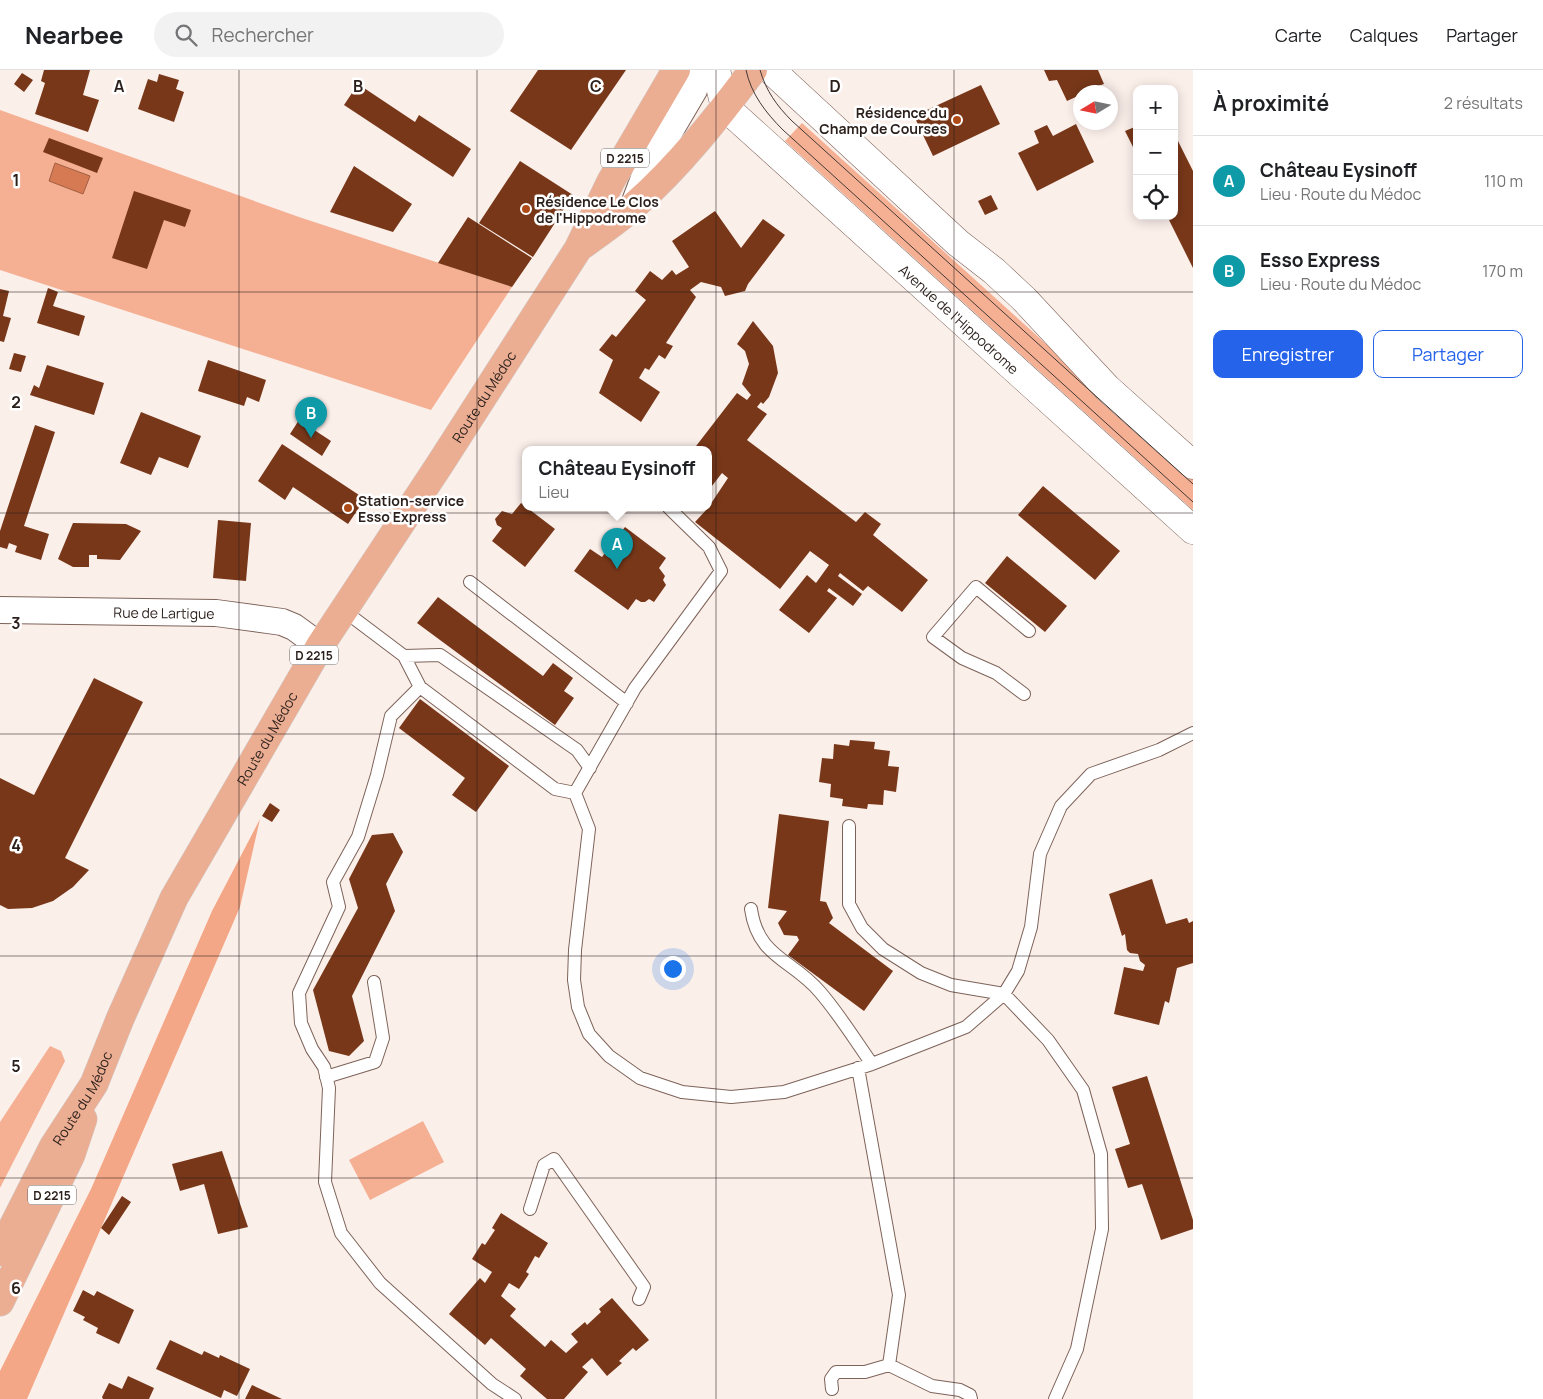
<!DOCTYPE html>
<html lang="fr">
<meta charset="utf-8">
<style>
:root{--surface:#fff;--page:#f2f2f2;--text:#202124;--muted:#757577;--line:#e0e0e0;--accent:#2563eb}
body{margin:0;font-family:Manrope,sans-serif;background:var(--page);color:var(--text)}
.controls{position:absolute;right:15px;top:15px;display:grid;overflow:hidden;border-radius:10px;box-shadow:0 2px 12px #0003}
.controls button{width:45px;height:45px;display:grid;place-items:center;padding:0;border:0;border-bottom:1px solid var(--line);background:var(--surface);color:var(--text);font:25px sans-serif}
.compass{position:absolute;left:1073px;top:15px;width:45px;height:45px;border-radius:50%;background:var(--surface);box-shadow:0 2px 12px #0003;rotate:260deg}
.you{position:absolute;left:672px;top:898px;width:18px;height:18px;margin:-12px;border:4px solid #fff;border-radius:50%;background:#1a73e8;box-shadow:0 0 0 8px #1a73e833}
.badge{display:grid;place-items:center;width:32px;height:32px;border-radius:50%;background:var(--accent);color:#fff;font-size:16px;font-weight:700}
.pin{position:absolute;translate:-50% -41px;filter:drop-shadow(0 1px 2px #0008)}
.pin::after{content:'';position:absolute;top:26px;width:18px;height:15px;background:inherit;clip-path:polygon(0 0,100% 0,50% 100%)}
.popup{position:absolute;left:522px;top:376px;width:190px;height:65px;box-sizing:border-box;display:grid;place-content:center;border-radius:10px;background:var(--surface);filter:drop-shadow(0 1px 4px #0005);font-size:16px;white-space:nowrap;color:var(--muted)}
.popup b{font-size:19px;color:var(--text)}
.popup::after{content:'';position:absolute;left:50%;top:100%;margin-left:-10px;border:10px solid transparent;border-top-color:var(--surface)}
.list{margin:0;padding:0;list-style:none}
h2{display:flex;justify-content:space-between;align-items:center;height:65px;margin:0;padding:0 20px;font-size:21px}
h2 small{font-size:16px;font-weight:400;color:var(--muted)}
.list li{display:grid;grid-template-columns:32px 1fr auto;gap:15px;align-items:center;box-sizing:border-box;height:90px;padding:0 20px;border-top:1px solid var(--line)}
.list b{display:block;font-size:19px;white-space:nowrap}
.list p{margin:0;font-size:16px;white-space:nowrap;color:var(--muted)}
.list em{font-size:16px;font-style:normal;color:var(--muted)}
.actions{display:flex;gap:10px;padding:15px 20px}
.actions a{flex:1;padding:11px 0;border:1px solid var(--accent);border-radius:10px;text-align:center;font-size:18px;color:var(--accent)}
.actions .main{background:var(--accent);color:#fff}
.icon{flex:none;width:28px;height:28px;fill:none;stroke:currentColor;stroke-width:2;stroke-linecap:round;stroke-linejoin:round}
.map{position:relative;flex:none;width:1193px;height:1329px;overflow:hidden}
header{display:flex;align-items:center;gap:30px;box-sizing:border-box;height:70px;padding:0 25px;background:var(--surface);border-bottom:1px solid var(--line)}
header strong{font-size:24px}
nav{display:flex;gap:28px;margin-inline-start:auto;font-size:18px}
.search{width:350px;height:45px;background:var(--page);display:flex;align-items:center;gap:12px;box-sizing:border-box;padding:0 18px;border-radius:28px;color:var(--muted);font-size:19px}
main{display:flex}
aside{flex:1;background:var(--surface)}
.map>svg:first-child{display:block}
.green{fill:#f5b094}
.forest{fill:#f4a787}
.water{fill:#d67a53;stroke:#a25f42}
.building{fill:#783719}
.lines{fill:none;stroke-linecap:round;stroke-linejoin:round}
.service-casing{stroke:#7d6359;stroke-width:14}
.minor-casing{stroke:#7d6359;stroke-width:28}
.tertiary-casing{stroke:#7d6359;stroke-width:29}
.primary-casing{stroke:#d0cecd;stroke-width:29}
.service{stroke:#fff;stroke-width:12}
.minor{stroke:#fff;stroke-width:26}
.tertiary{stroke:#fff;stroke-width:28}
.primary{stroke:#ecae93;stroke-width:28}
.tram{stroke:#433834;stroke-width:1}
.grid{fill:none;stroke:#2a1f1b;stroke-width:1;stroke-opacity:0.55}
.poi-dot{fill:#ae4a17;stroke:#fff;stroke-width:2}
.labels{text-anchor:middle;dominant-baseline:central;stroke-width:5;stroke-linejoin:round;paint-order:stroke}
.shield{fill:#fff;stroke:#6a625f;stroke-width:1}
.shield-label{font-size:12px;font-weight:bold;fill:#2a1f1b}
.poi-label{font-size:14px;font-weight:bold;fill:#2a1f1b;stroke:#fff;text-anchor:start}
.street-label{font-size:14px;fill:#2a1f1b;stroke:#fff}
.grid-label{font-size:16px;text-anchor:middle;font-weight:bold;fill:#2a1f1b;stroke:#fff;stroke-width:5;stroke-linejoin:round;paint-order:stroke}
</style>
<header>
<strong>Nearbee</strong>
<div class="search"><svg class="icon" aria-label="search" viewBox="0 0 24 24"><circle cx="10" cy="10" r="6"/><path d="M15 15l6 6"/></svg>Rechercher</div>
<nav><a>Carte</a><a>Calques</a><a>Partager</a></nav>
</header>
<main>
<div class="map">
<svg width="1193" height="1329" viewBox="0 0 1193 1329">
<rect width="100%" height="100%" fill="#fbefea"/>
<!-- green -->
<path class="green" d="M0 40 299 147 512 217 431 340 0 200Z
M802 53 1193 407V440L785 71Z
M50 976 61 981 65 991 0 1118V1052Z
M423 1051 444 1092 370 1130 349 1090Z"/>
<!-- forest -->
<path class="forest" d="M260 749 240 837 27 1329H0V1301L91 1119 212 841Z"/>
<!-- water -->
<path class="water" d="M55 93 90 106 83 124 49 111Z"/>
<!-- building -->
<path class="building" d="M44 0H90L83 25 99 30 88 62 35 44 45 13 41 11Z
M538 0H626L571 80 510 41Z
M1044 0H1098L1104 14 1080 22V25L1067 31 1057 10 1049 11Z
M22 3 33 10 24 22 14 14Z
M159 4 179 10 176 19 184 22 174 52 138 39 148 9 157 12Z
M358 14 415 52 419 45 471 79 453 107 344 35Z
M981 15 1000 54 933 86 914 46Z
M1076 54 1094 92 1037 121 1018 83 1039 73 1034 61 1047 55 1053 66Z
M1137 56V85L1125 61Z
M1174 63 1193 101V198L1167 146H1174Z
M49 68 103 88 97 103 43 82Z
M520 91 573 125 533 187 479 153Z
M354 96 412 134 393 162 330 142Z
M134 121 191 140 185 157 164 150 147 199 112 188Z
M991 125 998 139 985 145 978 131Z
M715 141 741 178 763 149 785 165 748 214 745 221 725 226 721 217 701 212 690 220 696 227 666 273 673 276 665 289 659 285 649 300 645 298 639 308 660 322 641 352 599 323 613 290 599 280 612 264 616 267 646 230 635 221 650 201 662 210 672 200 676 205 689 197 672 171Z
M468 147 532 188 512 217 438 193Z
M48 218 58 222 53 236 85 246 79 266 37 253Z
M0 219 9 221 3 246 11 248 4 272 0 271Z
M753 251 773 276 778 303 769 327 763 334 761 332 757 337 767 344 747 370 856 452 865 442 881 454 873 465 928 510 902 542 868 516 863 521 840 503 838 506 862 524 853 536 829 518 827 521 837 528 809 563 779 540 807 505 816 513 829 495 810 481 780 519 695 452 708 438 728 408 722 403 708 421V380H693L737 323 747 330 751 325 742 314 749 294 745 281 737 274Z
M14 283 26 286 21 302 9 299Z
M208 290 266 310 259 332 247 327 244 336 198 321Z
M47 295 104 313 94 345 30 325 34 315 39 318Z
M141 342 201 366 188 398 159 387 151 405 120 393Z
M299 350 331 371 322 386 290 364Z
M35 355 55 362 24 456 49 464 41 490 15 482 17 476 9 473 7 479 0 477V461Z
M282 374 365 429 348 454 293 417 285 430 258 411Z
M1043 416 1120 481 1095 510 1018 445Z
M521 433 555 459 525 497 492 471 502 458 497 455 495 449 502 441 512 444Z
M218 450 251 453 246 511 213 508Z
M73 453 126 454 141 461 120 490 97 489V485H89V497H73L58 489Z
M625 457 666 488 659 498 665 506 663 510 666 515 654 532 649 529 645 532H641L636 529 628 540 574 501 590 479 602 487Z
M1007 486 1067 536 1045 562 985 513Z
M438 527 543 606 553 593 573 608 564 621 574 628 555 655 417 553Z
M94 608 143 632 65 788 89 800 73 817 53 831 32 838 8 839 0 835V708L34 725Z
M420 629 509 696 476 742 452 725 465 708 399 658Z
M850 670 875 672 874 679 890 681 888 696 899 697 896 722 884 720 883 735 868 734 867 739 842 736 843 729 830 727 831 714 819 712 822 688 833 689 834 674 849 676Z
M270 733 280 740 272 752 262 746Z
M779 744 829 751 820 831 826 832 833 848 829 853 893 901 864 941 788 885 799 870 797 866 784 865 778 853 787 841 768 838Z
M393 763 403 782 386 814 395 841 352 926 364 971 349 986 329 981 313 920 358 838 349 809 372 765Z
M1152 809 1166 854 1187 848 1189 853 1193 851V893L1177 898 1169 933 1165 931 1159 955 1114 944 1124 897 1143 901 1145 895 1140 891 1138 884 1130 883 1127 880 1125 864 1122 866 1109 824Z
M1147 1006 1193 1150V1159L1161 1170 1142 1114 1128 1118 1115 1079 1130 1074 1112 1017Z
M222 1081 248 1157 218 1164 204 1114 180 1121 172 1094Z
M122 1126 131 1132 109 1165 101 1158Z
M501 1143 548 1173 539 1188 535 1186 526 1202 529 1204 519 1219 509 1213 501 1226 516 1239 510 1246 545 1277 551 1270 566 1283 578 1272 571 1264 585 1252 587 1255 601 1242 599 1239 612 1228 649 1270 636 1281 633 1278 619 1291 622 1293 607 1306 592 1288 582 1297 588 1302 564 1329H547L520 1306 526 1299 491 1268 485 1275 449 1244 480 1208 485 1213 492 1202 472 1189 482 1173 485 1175 495 1160 492 1158Z
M83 1220 94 1226 97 1221 134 1240 119 1274 96 1263 98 1258 83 1250 85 1247 73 1241Z
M170 1270 202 1285 204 1281 219 1288 220 1285 250 1299 237 1326 224 1320 221 1328 156 1299Z
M128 1306 154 1318 149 1329H103L102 1327 109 1313 122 1319Z
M252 1315 282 1329H245Z"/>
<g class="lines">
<!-- service casing -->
<g class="service-casing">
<path id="service" d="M470 512 627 633
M343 540 404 586 420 617 555 719 575 723 589 759 575 880 574 910 578 937 589 964 609 986 640 1008 682 1022 731 1027 784 1022 872 994 966 957 1004 924
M404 586 440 585 577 680 590 698
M420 617 391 646 377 705 358 767 333 812 339 837 299 923 301 953 312 979 324 997 329 1018 325 1112 341 1163 380 1213 492 1314 515 1329
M1024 624 996 603 962 588 933 567 976 517 1029 561
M575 723 635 618 721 501 709 477 669 438
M849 756V834L862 858 883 879 921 903 951 915 1004 924
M751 839C758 888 792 889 820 922 839 944 855 970 872 994
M326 1007 375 992 383 968 374 912
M530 1139 544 1095 554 1089 644 1217 639 1229
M889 1295 932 1316 960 1320 970 1325 971 1329
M832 1319 831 1309 836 1302H865L889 1295 899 1225 858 998
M1055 1329 1077 1279 1102 1159 1101 1084 1083 1020 1048 970 1004 924 1018 901 1031 857 1040 784 1061 736 1091 704 1159 680 1193 663"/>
</g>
<!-- minor casing -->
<g class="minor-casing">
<g id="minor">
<path d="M633 137 647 100 694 20 699 0"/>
<path id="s1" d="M0 540 216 543 282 552 294 557 320 576"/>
</g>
</g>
<!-- tertiary casing -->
<g class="tertiary-casing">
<g id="tertiary">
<path id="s2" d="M716 0 725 37 1193 460"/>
<path d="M771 0 958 173 994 201 1024 229 1107 318 1193 395"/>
</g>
</g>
<!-- primary casing -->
<g class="primary-casing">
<g id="primary">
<path d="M583 175C600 162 619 150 635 135 680 95 717 48 753 0"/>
<path id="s3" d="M0 1182 53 1077 94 1014 120 949 174 828 320 576 440 394 578 179 611 111 676 0"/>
<path d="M0 1232 71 1085 83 1049"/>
</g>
</g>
<!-- service -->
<use href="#service" class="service"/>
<!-- minor -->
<use href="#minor" class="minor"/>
<!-- tertiary -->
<use href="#tertiary" class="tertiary"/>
<!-- primary -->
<use href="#primary" class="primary"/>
<!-- tram -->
<path class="tram" d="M746 0C751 24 766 43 783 60L1193 432
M760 0C766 21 777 36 792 51L1193 414"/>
</g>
<!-- grid -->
<path class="grid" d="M239 0V1329M477 0V1329M716 0V1329M954 0V1329M0 222H1193M0 443H1193M0 664H1193M0 886H1193M0 1108H1193"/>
<!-- markers -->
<g class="poi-dot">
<circle cx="957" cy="50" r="5"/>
<circle cx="526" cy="139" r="5"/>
<circle cx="348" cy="438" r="5"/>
</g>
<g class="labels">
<!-- shield labels -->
<g class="shield">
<rect x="601" y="78.5" width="48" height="19" rx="4"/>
<rect x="290" y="575.5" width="48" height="19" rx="4"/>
<rect x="28" y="1115.5" width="48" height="19" rx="4"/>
</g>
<g class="shield-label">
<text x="625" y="88">D 2215</text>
<text x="314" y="585">D 2215</text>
<text x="52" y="1125">D 2215</text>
</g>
<!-- poi labels -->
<g class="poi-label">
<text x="947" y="42" text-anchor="end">Résidence du<tspan x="947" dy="16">Champ de Courses</tspan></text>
<text x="536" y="131">Résidence Le Clos<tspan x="536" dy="16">de l'Hippodrome</tspan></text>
<text x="358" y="430">Station-service<tspan x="358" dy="16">Esso Express</tspan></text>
</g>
<!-- street labels -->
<g class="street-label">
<text stroke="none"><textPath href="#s2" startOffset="354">Avenue de l'Hippodrome</textPath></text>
<text stroke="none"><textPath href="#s3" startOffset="985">Route du Médoc</textPath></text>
<text stroke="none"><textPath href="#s1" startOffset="164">Rue de Lartigue</textPath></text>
<text stroke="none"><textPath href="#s3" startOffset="580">Route du Médoc</textPath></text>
<text stroke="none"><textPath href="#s3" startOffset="175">Route du Médoc</textPath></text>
</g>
</g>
<g class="grid-label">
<text x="119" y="22">A</text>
<text x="358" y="22">B</text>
<text x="596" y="22">C</text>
<text x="835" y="22">D</text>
<text x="16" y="116">1</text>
<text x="16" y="338">2</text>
<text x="16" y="559">3</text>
<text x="16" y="781">4</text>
<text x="16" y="1002">5</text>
<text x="16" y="1224">6</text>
</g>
</svg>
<div class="controls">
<button>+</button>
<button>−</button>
<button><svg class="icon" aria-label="locate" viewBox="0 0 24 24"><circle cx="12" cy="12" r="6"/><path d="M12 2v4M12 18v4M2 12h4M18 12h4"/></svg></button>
</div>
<svg class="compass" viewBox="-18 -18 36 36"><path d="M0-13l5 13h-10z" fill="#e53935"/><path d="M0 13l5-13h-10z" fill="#757577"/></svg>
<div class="you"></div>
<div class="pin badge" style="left:617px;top:499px;background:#0f9aa8">A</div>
<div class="popup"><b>Château Eysinoff</b>Lieu</div>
<div class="pin badge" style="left:311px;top:368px;background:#0f9aa8">B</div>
</div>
<aside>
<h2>À proximité<small>2 résultats</small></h2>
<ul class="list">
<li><span class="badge" style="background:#0f9aa8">A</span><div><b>Château Eysinoff</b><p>Lieu · Route du Médoc</p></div><em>110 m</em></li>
<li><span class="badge" style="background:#0f9aa8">B</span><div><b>Esso Express</b><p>Lieu · Route du Médoc</p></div><em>170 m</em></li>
</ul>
<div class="actions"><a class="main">Enregistrer</a><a>Partager</a></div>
</aside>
</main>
